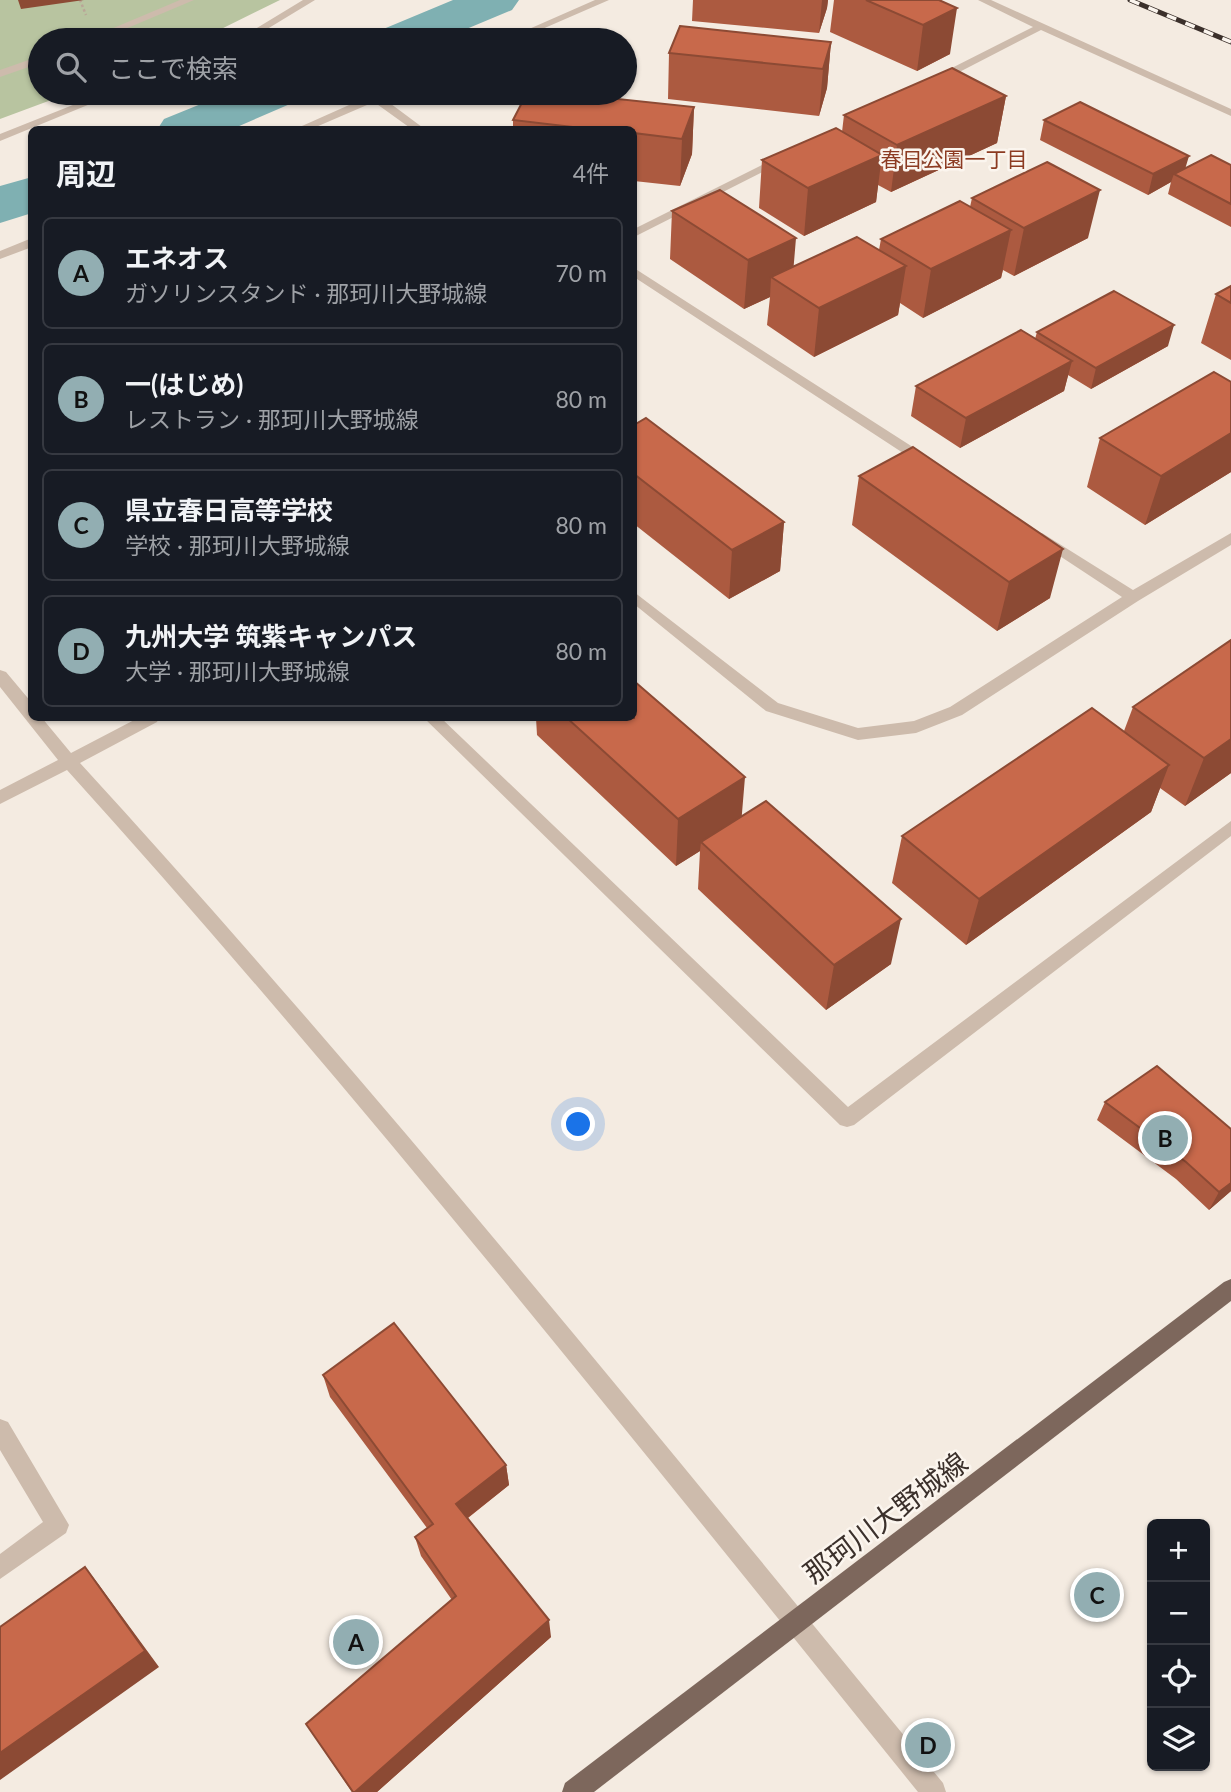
<!DOCTYPE html>
<html lang="ja">
<meta charset="utf-8">
<style>
:root{--surface:#171b24;--page:#20242c;--text:#f1f3f6;--muted:#9ea1a6;--line:#363941;--accent:#92aeb2}
body{margin:0;font-family:Lato,"Noto Sans JP",sans-serif;background:var(--page);color:var(--text)}
.controls{position:absolute;right:21px;bottom:21px;display:grid;overflow:hidden;border-radius:10px;box-shadow:0 2px 5px #0004}
.controls button{width:63px;height:63px;display:grid;place-items:center;padding:0;border:0;border-bottom:2px solid var(--line);background:var(--surface);color:var(--text);font:35px sans-serif}
.you{position:absolute;left:579px;top:1125px;width:24px;height:24px;margin:-18px;border:5px solid #fff;border-radius:50%;background:#1a73e8;box-shadow:0 0 0 10px #1a73e833}
.badge{display:grid;place-items:center;width:46px;height:46px;border-radius:50%;background:var(--accent);color:#111;font-size:23px;font-weight:700}
.pin{position:absolute;translate:-50% -50%;border:4px solid #fff;box-shadow:0 2px 7px #0006}
.list{margin:0;padding:0;list-style:none}
h2{display:flex;justify-content:space-between;align-items:center;height:91px;margin:0;padding:0 28px;font-size:30px}
h2 small{font-size:23px;font-weight:400;color:var(--muted)}
.list li{display:grid;grid-template-columns:46px 1fr auto;gap:21px;align-items:center;box-sizing:border-box;height:112px;margin:0 14px 14px;padding:0 14px;border:2px solid var(--line);border-radius:10px}
.list b{display:block;font-size:26px;white-space:nowrap}
.list p{margin:0;font-size:23px;white-space:nowrap;color:var(--muted)}
.list em{font-size:23px;font-style:normal;color:var(--muted)}
.icon{flex:none;width:38px;height:38px;fill:none;stroke:currentColor;stroke-width:2;stroke-linecap:round;stroke-linejoin:round}
.map{position:relative;flex:none;width:1231px;height:1792px;overflow:hidden}
.search{position:absolute;background:var(--surface);box-shadow:0 2px 5px #0004;left:28px;top:28px;width:609px;height:77px;display:flex;align-items:center;gap:18px;box-sizing:border-box;padding:0 24px;border-radius:38px;color:var(--muted);font-size:26px}
.panel{position:absolute;background:var(--surface);box-shadow:0 2px 5px #0004;left:28px;top:126px;width:609px;height:595px;border-radius:10px}
.map>svg:first-child{display:block}
.green{fill:#b8c4a0}
.lines{fill:none;stroke-linecap:round;stroke-linejoin:round}
.river{fill:#7fb0b2;fill-rule:evenodd}
.path{stroke:#b9a596;stroke-width:2.5;stroke-dasharray:2.5 2.5;stroke-linecap:butt}
.minor{fill:#cdbbac;fill-rule:evenodd}
.major{fill:#7d675c;fill-rule:evenodd}
.rail-casing{stroke:#3b302b;stroke-width:5}
.rail{stroke:#fbf5ee;stroke-width:3.5;stroke-dasharray:10;stroke-linecap:butt}
.wall{fill:#ac5a40}
.shaded-wall{fill:#8c4a34}
.building{fill:#c8694b;stroke:#8c4a34;stroke-width:2}
.labels{text-anchor:middle;dominant-baseline:central;stroke-width:5;stroke-linejoin:round;paint-order:stroke}
.far-neighbourhood-label{font-size:21px;fill:#8c3b22;stroke:#fbf5ee}
.near-street-label{font-size:28px;fill:#3b302b;stroke:#fbf5ee}
</style>
<div class="map">
<svg width="1231" height="1792" viewBox="0 0 1231 1792">
<rect width="100%" height="100%" fill="#f4ebe1"/>
<!-- green -->
<path class="green" d="M0 0H280L199 40H40V93H70L0 119Z"/>
<g class="lines">
<!-- river -->
<path class="river" d="M453 0H519L512 10 440 40H373L381 30Z
M228 93H298L290 104 230 130H157L164 119Z
M32 177V213L0 223V186Z"/>
<!-- path -->
<path class="path" d="M80 0 86 15"/>
<!-- minor -->
<path class="minor" d="M180 0H194L99 40H85Z
M303 0H315L249 40H237Z
M595 0H609L517 40H504Z
M978 0H991L1231 109V116L1041 30 940 82H932V78L1033 27Z
M40 56V63L0 77V70Z
M103 93H117L0 141V134Z
M376 93H390L383 98 426 130H413L374 102 309 130H293Z
M780 156 786 159 784 161 634 237V229Z
M32 238V247L0 259V251Z
M634 268 933 460 935 463 933 466H923L634 277Z
M1042 533 1133 590 1231 533V545L1138 601 962 715 916 733 858 740 766 711 634 604V592L778 703 858 728 914 721 950 707 1122 597 1037 541 1035 538 1037 535Z
M0 670 6 672 32 703V718H42L71 753 138 718H159L157 722 80 763C381 1092 660 1439 943 1783L946 1792H918C639 1447 364 1099 67 770L0 804V790L58 760 0 687Z
M424 718H441L848 1107 1231 821V836L854 1125 847 1127 840 1125Z
M0 1419 8 1422 69 1525 66 1533 0 1579V1554L43 1522 0 1450Z"/>
<!-- major -->
<path class="major" d="M1231 1279V1301L594 1792H562L565 1783 1224 1282Z"/>
<!-- rail casing -->
<g class="rail-casing">
<path id="rail" d="M1130 0 1231 42"/>
</g>
<!-- rail -->
<use href="#rail" class="rail"/>
</g>
<!-- wall -->
<path class="wall" d="M693 0H828L827 8 819 33 692 21Z
M834 0H939L950 54 917 71 830 32Z
M831 42 827 88 819 116 668 99 669 53Z
M1006 96 997 143 891 192 878 185 876 202 804 236 759 208 762 160 842 132 844 115Z
M694 107 692 154 680 186 634 181V130H513V120Z
M1044 120 1185 168 1231 165V227L1168 194 1171 182 1148 195 1040 140Z
M972 198 1088 238 1014 276 1003 270 1001 278 923 318 900 303 898 315 814 357 767 325 770 297 744 309 670 259 672 211 794 266 879 250 881 239 970 207Z
M1231 286V360L1201 343 1216 294Z
M1037 332 1168 346 1091 389 1068 375 1064 391 960 448 911 416 916 386 1035 339Z
M1231 382V472L1145 525 1087 487 1100 438Z
M634 425 784 522 780 571 729 599 634 524Z
M859 476 1050 598 997 631 852 525Z
M1231 640V773L1185 806 1160 788 1151 812 966 945 892 883 902 836 1124 731 1133 707Z
M536 718H634L742 816 891 964 826 1010 698 889 700 851 676 866 537 735Z
M1105 1102 1231 1191 1209 1210 1176 1179 1097 1120Z
M323 1375 506 1465 509 1485 468 1518 551 1637 377 1792H352L306 1724 452 1600 421 1556 415 1537 427 1528 330 1397Z"/>
<!-- shaded-wall -->
<path class="shaded-wall" d="M18 0H84L21 9Z
M822 0H828L827 8 819 33Z
M957 8 950 54 917 71 923 25Z
M831 42 827 88 819 116 823 69Z
M1006 96 997 143 891 192 897 145Z
M694 107 692 154 680 186 682 139Z
M882 155 876 202 804 236 808 188Z
M1189 156 1183 176 1174 174 1171 182 1148 195 1153 174Z
M1100 190 1088 238 1014 276 1024 228Z
M1011 230 1001 278 923 318 931 269Z
M796 238 792 286 771 277 770 297 744 309 748 260Z
M906 266 898 315 814 357 819 308Z
M1174 325 1168 346 1091 389 1096 368Z
M1072 361 1064 391 960 448 966 418Z
M1231 433V472L1145 525 1161 476Z
M784 522 780 571 729 599 732 550Z
M1063 549 1050 598 997 631 1009 582Z
M1231 739V773L1185 806 1204 758Z
M1169 765 1151 812 966 945 979 899Z
M745 777 741 825 701 842 700 851 676 866 678 819Z
M901 919 891 964 826 1010 834 965Z
M1231 1183V1191L1209 1210 1219 1192Z
M506 1465 509 1485 461 1523 456 1504Z
M85 1567 99 1585 159 1667 0 1780V1753Z
M549 1620 551 1637 377 1792H355Z"/>
<!-- building -->
<path class="building" d="M866 0H939L957 8 923 25Z
M680 26 831 42 823 69 669 53Z
M952 68 1006 96 897 145 844 115Z
M527 93H561L694 107 682 139 634 133V130H598L513 120Z
M1080 102 1189 156 1153 174 1044 120Z
M836 128 882 155 808 188 762 160Z
M1211 155 1231 165V204L1174 174Z
M1047 162 1100 190 1024 228 972 198Z
M720 190 796 238 748 260 672 211Z
M960 201 1011 230 931 269 881 239Z
M857 237 906 266 819 308 771 277Z
M1231 286V303L1216 294Z
M1114 291 1174 325 1096 368 1037 332Z
M1021 330 1072 361 966 418 916 386Z
M1214 372 1231 382V433L1161 476 1100 438Z
M646 418 784 522 732 550 634 474V425Z
M913 447 1063 549 1009 582 859 476Z
M1231 640V739L1204 758 1133 707Z
M634 681 745 777 678 819 567 718H634Z
M1092 708 1169 765 979 899 902 836Z
M766 801 901 919 834 965 701 842Z
M1157 1066 1231 1129V1183L1219 1192 1186 1162 1105 1102Z
M394 1323 506 1465 456 1504 549 1620 355 1792H353L306 1724 456 1596 415 1537 433 1524 323 1375Z
M85 1567 145 1651 0 1753V1627Z"/>
<g class="labels">
<!-- far-neighbourhood labels -->
<g class="far-neighbourhood-label">
<text x="954" y="158">春日公園一丁目</text>
</g>
<!-- near-street labels -->
<g class="near-street-label">
<text transform="translate(885 1517) rotate(-37)">那珂川大野城線</text>
</g>
</g>
</svg>
<div class="controls">
<button>+</button>
<button>−</button>
<button><svg class="icon" aria-label="locate" viewBox="0 0 24 24"><circle cx="12" cy="12" r="6"/><path d="M12 2v4M12 18v4M2 12h4M18 12h4"/></svg></button>
<button><svg class="icon" aria-label="layers" viewBox="0 0 24 24"><path d="M12 4l9 5-9 5-9-5zM3 14l9 5 9-5"/></svg></button>
</div>
<div class="you"></div>
<div class="pin badge" style="left:356px;top:1642px">A</div>
<div class="pin badge" style="left:1165px;top:1138px">B</div>
<div class="pin badge" style="left:1097px;top:1595px">C</div>
<div class="pin badge" style="left:928px;top:1745px">D</div>
<div class="search"><svg class="icon" aria-label="search" viewBox="0 0 24 24"><circle cx="10" cy="10" r="6"/><path d="M15 15l6 6"/></svg>ここで検索</div>
<section class="panel">
<h2>周辺<small>4件</small></h2>
<ul class="list">
<li><span class="badge">A</span><div><b>エネオス</b><p>ガソリンスタンド · 那珂川大野城線</p></div><em>70 m</em></li>
<li><span class="badge">B</span><div><b>一(はじめ)</b><p>レストラン · 那珂川大野城線</p></div><em>80 m</em></li>
<li><span class="badge">C</span><div><b>県立春日高等学校</b><p>学校 · 那珂川大野城線</p></div><em>80 m</em></li>
<li><span class="badge">D</span><div><b>九州大学 筑紫キャンパス</b><p>大学 · 那珂川大野城線</p></div><em>80 m</em></li>
</ul>
</section>
</div>
